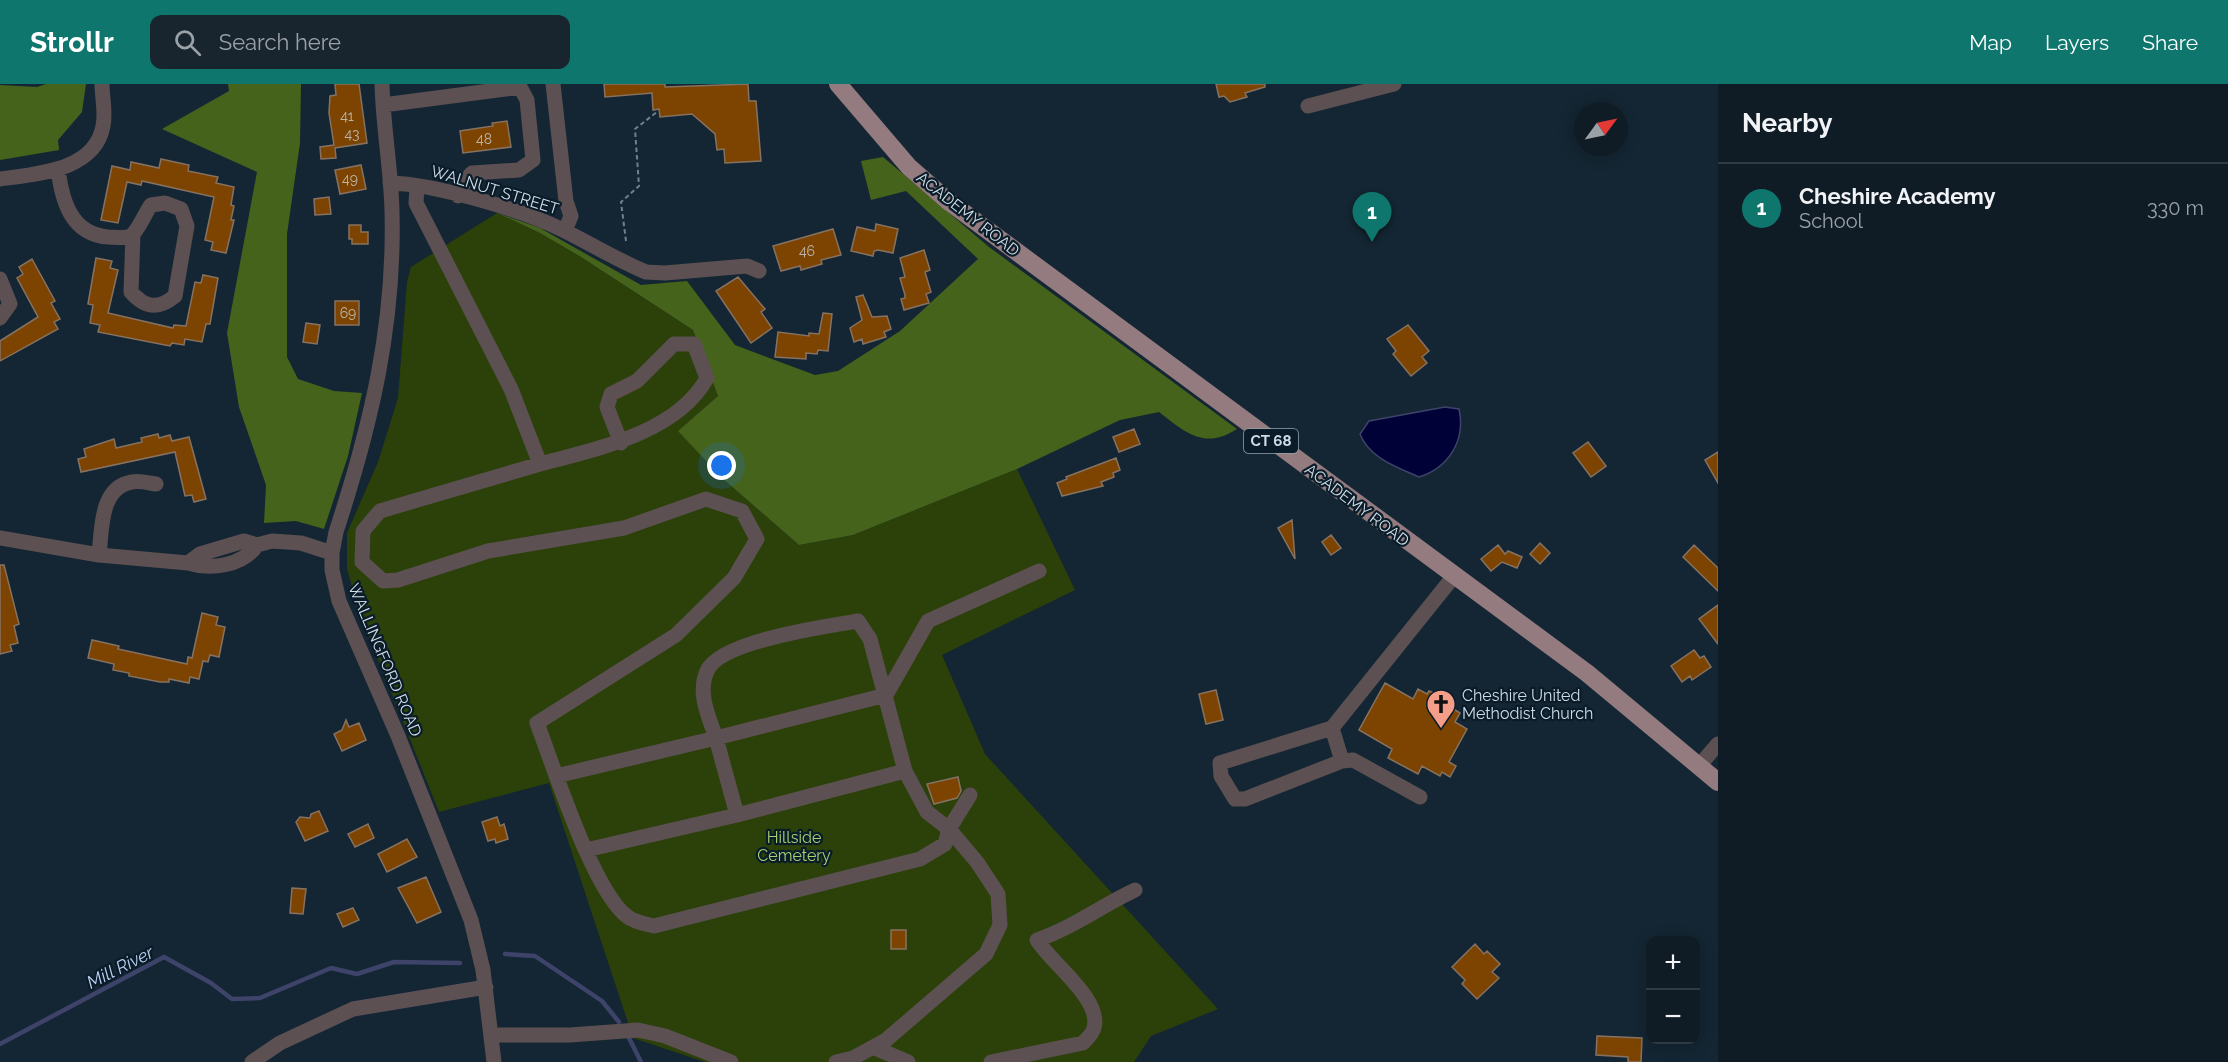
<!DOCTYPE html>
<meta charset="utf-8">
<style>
:root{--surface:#0f1c26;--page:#18252e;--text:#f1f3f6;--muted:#9ba1a7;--line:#2f3a43;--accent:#0f766e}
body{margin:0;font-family:Raleway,sans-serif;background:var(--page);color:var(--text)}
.controls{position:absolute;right:18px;bottom:18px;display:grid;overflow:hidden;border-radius:12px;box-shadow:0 3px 15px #0003}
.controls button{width:54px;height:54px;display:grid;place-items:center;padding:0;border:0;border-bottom:2px solid var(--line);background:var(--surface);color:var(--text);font:30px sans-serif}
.compass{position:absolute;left:1574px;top:18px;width:54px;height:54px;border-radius:50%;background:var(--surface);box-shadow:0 3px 15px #0003;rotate:57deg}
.you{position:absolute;left:722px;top:382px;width:21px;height:21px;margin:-15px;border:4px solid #fff;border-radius:50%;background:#1a73e8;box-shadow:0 0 0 9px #1a73e833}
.badge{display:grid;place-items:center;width:39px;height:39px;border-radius:50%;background:var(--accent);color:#fff;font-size:20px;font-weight:700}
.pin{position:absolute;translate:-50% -50px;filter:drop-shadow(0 2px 3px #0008)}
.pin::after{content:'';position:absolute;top:32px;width:21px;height:18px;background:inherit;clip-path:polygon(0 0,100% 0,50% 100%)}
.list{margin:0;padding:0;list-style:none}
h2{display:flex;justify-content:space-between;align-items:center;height:78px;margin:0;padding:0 24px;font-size:26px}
h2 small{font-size:20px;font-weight:400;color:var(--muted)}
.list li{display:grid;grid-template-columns:39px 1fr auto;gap:18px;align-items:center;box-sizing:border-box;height:90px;padding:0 24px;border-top:2px solid var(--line)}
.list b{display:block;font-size:22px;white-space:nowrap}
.list p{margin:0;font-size:20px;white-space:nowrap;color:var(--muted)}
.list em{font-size:20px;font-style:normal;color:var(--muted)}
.icon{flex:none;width:33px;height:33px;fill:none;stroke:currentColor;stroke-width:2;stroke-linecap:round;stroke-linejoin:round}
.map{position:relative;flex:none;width:1718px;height:978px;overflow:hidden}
header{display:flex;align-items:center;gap:36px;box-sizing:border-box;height:84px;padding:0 30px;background:var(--accent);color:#fff}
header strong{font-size:28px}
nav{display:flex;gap:33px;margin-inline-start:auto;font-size:21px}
.search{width:420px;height:54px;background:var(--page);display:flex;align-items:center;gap:15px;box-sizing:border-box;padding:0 21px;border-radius:12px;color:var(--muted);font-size:22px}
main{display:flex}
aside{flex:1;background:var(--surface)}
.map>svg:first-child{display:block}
.green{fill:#2b4109}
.forest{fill:#46631c}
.water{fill:#000136;stroke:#3e436a;stroke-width:1.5}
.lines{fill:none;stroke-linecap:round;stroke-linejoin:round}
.stream{stroke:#3e436a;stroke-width:4.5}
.building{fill:#7c4400;stroke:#867262;stroke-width:1.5}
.path{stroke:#71808b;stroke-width:2;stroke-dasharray:4.5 3;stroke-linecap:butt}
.minor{stroke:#5c5052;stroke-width:15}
.major{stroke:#937b7f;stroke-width:18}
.labels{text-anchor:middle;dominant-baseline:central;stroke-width:4.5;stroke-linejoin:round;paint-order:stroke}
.number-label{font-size:14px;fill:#bbb6ac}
.shield{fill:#0a1c29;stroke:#95a2ad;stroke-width:1.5}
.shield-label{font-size:15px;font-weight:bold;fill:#d0dce5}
.street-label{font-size:16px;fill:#d0dce5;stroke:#0a1c29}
.poi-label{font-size:16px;fill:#d0dce5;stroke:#0a1c29;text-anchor:start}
.park-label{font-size:16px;fill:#a5d170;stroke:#0a1c29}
.water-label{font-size:18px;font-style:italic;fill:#bacef1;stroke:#0a1c29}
</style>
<header>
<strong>Strollr</strong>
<div class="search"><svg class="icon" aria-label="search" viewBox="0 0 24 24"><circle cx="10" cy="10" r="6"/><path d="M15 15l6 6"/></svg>Search here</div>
<nav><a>Map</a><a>Layers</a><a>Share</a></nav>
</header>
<main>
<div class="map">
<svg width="1718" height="978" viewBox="0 0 1718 978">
<rect width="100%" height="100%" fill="#142633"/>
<!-- green -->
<path class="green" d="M497 129 540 149 581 173 693 246 718 312 679 347 722 394 799 461 853 451 1017 385 1075 506 942 571 985 670 1218 925 1151 952 1134 978H705L633 954 549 699 439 728 359 527 347 485V449L378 378 398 314 407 198 411 183Z"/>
<!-- forest -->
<path class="forest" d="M46 0H86L82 28 58 56 59 66 0 76V1L37 3Z
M228 0H301L300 59 287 150V273L298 295 334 307 362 309 348 372 324 445 296 437 264 439 266 401 239 323 227 249 257 88 162 45 229 7Z
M883 73 989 163 1237 345C1205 366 1186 349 1159 328L1120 336 1017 385 853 451 799 461 722 394 678 347 718 312 693 246 581 173 540 149 497 129 540 144 641 201 687 197 735 261 815 291 838 287 900 247 978 175 906 107 871 116 861 77Z"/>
<!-- water -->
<path class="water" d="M1445 323 1459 325C1466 357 1448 384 1419 393 1397 383 1369 374 1360 350L1369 337Z"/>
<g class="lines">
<!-- stream -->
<path class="stream" d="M505 870 535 872 602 917 619 938
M629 954 641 978
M0 960 164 873 211 899 232 915 260 914 331 884 357 890 394 878 460 879"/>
</g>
<!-- building -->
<path class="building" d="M335 0H359L367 59 335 64 336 74 321 75 320 63 334 61 329 29 330 12 336 11Z
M604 0H665V3L748 0 749 17H756L761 77 725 79 724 65 717 66 715 50 692 30 660 33 659 25 653 26 652 9 605 13Z
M1216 0H1265V3L1245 9 1247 13 1230 18 1224 12 1219 13Z
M507 37 511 63 463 69 460 47 493 42 492 39Z
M161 75 189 81 188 87 218 93 216 99 234 103 231 121 234 122 231 136H234L226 169 211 166 213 158 205 156 214 113 142 97 141 101 127 98 118 139 101 136 112 82 130 86 131 78 159 84Z
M361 81 366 105 340 110 335 86Z
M329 113 331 130 315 131 314 115Z
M876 140 898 145 893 169 878 166 874 167 873 172 851 167 857 143 875 147Z
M349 141H361V148H368V160H352V155H349Z
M833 145 841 171 821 176 822 180 801 186 800 182 781 187 773 162Z
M924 166 930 186 925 188 931 208 926 210 929 219 904 226 901 215 905 214V211L900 194 905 193 900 174Z
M96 174 112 177 110 184 118 186 108 229 173 244 174 241 186 242 195 198 201 199 203 191 218 194 210 240H206L202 258 185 255 184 261 172 259 170 262 98 248 100 241 90 239 93 221 88 220Z
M32 175 55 217 51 219 60 235 54 238 58 245 0 277V257L38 233 17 194 23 190 19 183Z
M738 193 765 225 761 228 772 244 751 259 716 207Z
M863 211 872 233 887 232 891 245 884 248 886 253 863 260 862 255 854 258 850 244 862 236 856 213Z
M335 217H359V241H335Z
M823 229 832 230 828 267 818 266 817 270 806 269V275L775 273 778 248 809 252V249L819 250Z
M306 239 320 241 317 260 303 258Z
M1408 241 1429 267 1422 273 1427 279 1411 292 1393 270 1396 267 1387 255Z
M1134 345 1140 360 1119 368 1113 353Z
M158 350 159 354 170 351 172 357 189 353 206 415 194 418 192 411 185 412 175 368 81 388 78 375 86 373 84 365 114 355 116 364 142 358 141 354Z
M1588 358 1606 382 1591 393 1573 369Z
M1718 368V399L1705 376Z
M1116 374 1120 386 1113 389 1114 393 1101 398 1103 402 1062 412 1057 399 1067 395 1066 393Z
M1292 436 1295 475 1278 444Z
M1331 451 1341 464 1331 471 1322 458Z
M1540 459 1550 469 1540 480 1530 470Z
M1498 461 1505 470 1508 467 1522 473 1517 484 1502 478 1491 487 1481 475Z
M1694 461 1718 484V507L1683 473Z
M0 481H4L19 540 14 542 18 559 10 561 12 567 0 570Z
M1718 521V560L1699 535Z
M202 529 218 533 216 541 225 543 219 573 210 571 208 578 203 577 199 595 190 593 189 599 169 595V598H160L129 592V589L113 586 114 580 88 574 92 556 119 562 118 565 187 580 188 573 192 574Z
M1694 566 1700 574 1704 572 1711 583 1692 596 1690 592 1682 598 1671 582Z
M1385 599 1413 615 1418 605 1427 610 1429 607 1436 610 1454 620 1452 624 1460 629 1455 638 1467 645 1449 678 1456 682 1450 693 1442 688 1440 692 1422 682 1418 690 1388 674 1392 665 1359 646Z
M1216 606 1223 636 1206 640 1199 610Z
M346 636 349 643 359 639 366 656 342 667 334 650 342 646Z
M958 693 961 707 957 714 934 720 927 700Z
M319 727 328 747 305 757 296 738 300 733 310 734 311 730Z
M497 733 500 742 504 740 508 755 496 759 495 755 488 757 482 738Z
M368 740 374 754 355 763 348 750Z
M407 755 417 773 387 788 378 770Z
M426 793 441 828 417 839 398 804Z
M292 804 306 805 303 830 290 829Z
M353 824 359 836 343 843 337 830Z
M891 846H906V865H891Z
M1475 860 1484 870 1487 867 1500 880 1492 888 1499 894 1477 915 1462 900 1465 896 1452 883Z
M1597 952 1642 954 1641 978H1628V973L1596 971Z"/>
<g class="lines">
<!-- path -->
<path class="path" d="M626 157 621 118 639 102 635 45 657 28"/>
<!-- minor -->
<path class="minor" d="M382 0C383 42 391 85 392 127 395 241 371 341 336 448L332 469V486L339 517 398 652 471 836 483 886 494 978
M553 0 566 117 571 132 565 147
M383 21 520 3 527 16 533 76 519 86 472 89 465 97 458 112
M1308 22 1394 0
M58 85C62 117 71 150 108 153 114 153 125 155 131 152 138 147 145 129 151 121L165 119 181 125 187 142 175 212C158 226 145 224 131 208L133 150
M0 95C36 90 95 87 103 42 106 28 102 14 102 0
M390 99C435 100 522 126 563 146 591 160 617 176 646 188L665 189 747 182 759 187
M417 102 416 119 511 305 540 380 380 427 363 447 362 478 383 497 398 496 488 467 624 444 706 415 742 427 757 455 734 494 676 551 537 639C553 681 594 810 628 833 634 838 646 840 654 842L920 775 945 760 949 745 927 728 905 687 870 555 858 537C827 542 720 557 707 587 697 610 709 633 716 654L556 692
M0 195 10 220 0 234
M540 380C596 365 677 349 707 294L694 260H674L637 297 611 310 607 323 621 359
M0 454 99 471 188 479
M257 461C243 482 211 486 188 479L200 470 244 457 257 461 272 457 301 459 332 469
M99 471C102 448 99 403 132 398 139 396 149 399 156 400
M1332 644 1342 677
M1699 682 1718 660
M1420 713 1353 676 1342 677 1245 715H1235L1221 692 1220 679 1332 644 1454 492
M737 731 905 687
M586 766 737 731 716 654 886 611 928 537 1039 487
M492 951H570L638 946 665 952 731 978
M875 964 908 978
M252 978 280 959 353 925 486 903
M836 978 853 974 886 956 986 870 1000 841 998 810 977 778 949 745 970 711
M991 978 1083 959C1087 955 1093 949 1094 944 1102 915 1052 880 1037 856 1072 844 1101 822 1135 806"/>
<!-- major -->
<path class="major" d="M838 0 909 83 948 117 1587 589 1718 698"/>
</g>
<!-- icons -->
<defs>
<g id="church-pin" transform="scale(1.5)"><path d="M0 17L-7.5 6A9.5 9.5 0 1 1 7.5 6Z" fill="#f49e8a" stroke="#0a1c29"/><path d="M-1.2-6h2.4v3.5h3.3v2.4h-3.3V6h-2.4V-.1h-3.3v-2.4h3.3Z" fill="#111"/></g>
</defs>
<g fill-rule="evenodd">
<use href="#church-pin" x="1441" y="620"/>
</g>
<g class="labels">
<!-- number labels -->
<g class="number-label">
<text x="347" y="32">41</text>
<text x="352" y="50">43</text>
<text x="484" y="55">48</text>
<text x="350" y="95">49</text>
<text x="807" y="167">46</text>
<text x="348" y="229">69</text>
</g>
<!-- shield labels -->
<rect class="shield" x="1244" y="345" width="54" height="24" rx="4.5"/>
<g class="shield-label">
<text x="1271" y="357">CT 68</text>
</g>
<!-- street labels -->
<g class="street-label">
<text transform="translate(495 106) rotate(17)">WALNUT STREET</text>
<text transform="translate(968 130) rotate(38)">ACADEMY ROAD</text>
<text transform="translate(1357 421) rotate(37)">ACADEMY ROAD</text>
<text transform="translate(385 576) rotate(67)">WALLINGFORD ROAD</text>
</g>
<!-- poi labels -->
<g class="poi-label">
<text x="1462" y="611">Cheshire United<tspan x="1462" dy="18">Methodist Church</tspan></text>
</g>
<!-- park labels -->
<g class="park-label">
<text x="794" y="753">Hillside<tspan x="794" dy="18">Cemetery</tspan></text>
</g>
<!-- water labels -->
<g class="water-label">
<text transform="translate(120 883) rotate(-27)">Mill River</text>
</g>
</g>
</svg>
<div class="controls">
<button>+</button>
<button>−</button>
</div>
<svg class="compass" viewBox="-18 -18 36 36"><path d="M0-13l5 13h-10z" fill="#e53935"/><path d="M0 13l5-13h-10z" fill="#9ba1a7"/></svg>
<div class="you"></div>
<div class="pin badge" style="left:1372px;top:158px">1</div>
</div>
<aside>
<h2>Nearby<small></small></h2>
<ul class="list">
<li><span class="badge">1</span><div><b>Cheshire Academy</b><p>School</p></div><em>330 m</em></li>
</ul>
</aside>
</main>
